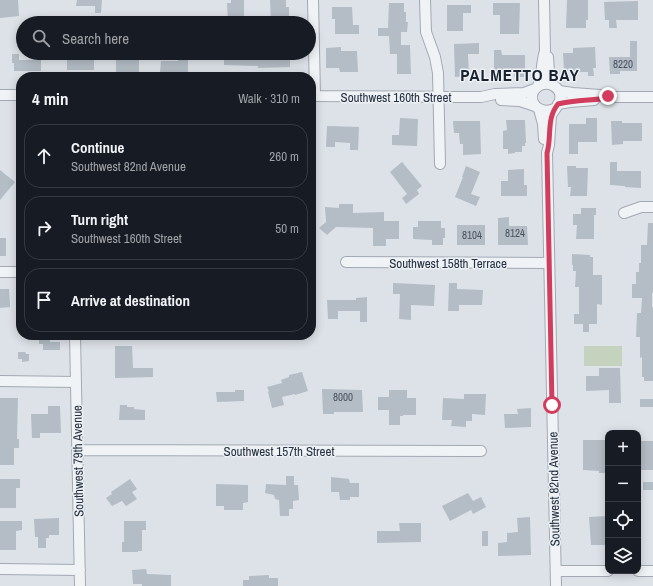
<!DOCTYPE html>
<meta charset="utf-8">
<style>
:root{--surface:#171b24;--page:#20242c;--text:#f1f3f6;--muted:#9ea1a6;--line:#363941}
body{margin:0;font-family:"Archivo Narrow",sans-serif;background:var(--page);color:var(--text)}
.controls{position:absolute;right:12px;bottom:12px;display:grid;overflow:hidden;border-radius:8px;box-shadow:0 2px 10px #0003}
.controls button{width:36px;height:36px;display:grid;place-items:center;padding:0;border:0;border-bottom:1px solid var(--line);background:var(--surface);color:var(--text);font:20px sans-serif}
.stop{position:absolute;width:12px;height:12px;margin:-9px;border:3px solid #d23d5e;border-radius:50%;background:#fff}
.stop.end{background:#d23d5e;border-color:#fff;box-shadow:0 1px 4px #0008}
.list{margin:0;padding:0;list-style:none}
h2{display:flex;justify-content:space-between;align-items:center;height:52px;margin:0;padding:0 16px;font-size:17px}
h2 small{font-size:13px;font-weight:400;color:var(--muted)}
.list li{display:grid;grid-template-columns:26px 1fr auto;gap:12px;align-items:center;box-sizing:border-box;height:64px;margin:0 8px 8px;padding:0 8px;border:1px solid var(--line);border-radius:16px}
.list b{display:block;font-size:15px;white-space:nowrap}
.list p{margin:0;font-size:13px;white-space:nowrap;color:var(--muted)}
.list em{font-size:13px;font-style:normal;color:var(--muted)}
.icon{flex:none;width:22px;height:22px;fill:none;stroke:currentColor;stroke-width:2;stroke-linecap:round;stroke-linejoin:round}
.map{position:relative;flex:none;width:653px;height:586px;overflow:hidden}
.search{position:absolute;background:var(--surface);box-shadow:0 2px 10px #0003;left:16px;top:16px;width:300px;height:44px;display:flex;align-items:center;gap:10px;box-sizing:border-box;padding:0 14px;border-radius:22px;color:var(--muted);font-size:15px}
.panel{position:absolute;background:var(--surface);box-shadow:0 2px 10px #0003;left:16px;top:72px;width:300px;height:268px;border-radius:16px}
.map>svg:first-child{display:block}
.green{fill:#c5d2be}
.building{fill:#b4bcc5}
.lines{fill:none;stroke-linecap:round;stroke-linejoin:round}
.minor-casing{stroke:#a2a9b2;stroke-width:12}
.minor{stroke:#f0f3f6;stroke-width:10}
.route{stroke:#d23d5e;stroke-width:5}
.labels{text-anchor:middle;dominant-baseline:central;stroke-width:3;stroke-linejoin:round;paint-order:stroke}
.number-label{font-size:11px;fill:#4a5460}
.street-label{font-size:13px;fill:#26313f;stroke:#edf1f5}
.district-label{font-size:17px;font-weight:bold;letter-spacing:1px;fill:#19222f;stroke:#edf1f5}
</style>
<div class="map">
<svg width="653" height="586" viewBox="0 0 653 586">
<rect width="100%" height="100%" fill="#dde2e8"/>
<!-- green -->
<path class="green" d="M584 346H622V366H584Z"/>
<!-- building -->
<path class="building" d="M0 0H18L19 16 0 18Z
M77 0H102L101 13H95V6H76Z
M231 0H244V23H228L227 3H231Z
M270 0H286V7H289V17H280V23H271Z
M567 0H588V20H586V28H566Z
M638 1V20H616L617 28H609V20H605L604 2Z
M389 3H404V12H406V22H408L407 32H401V45H410L411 74H397V54H390L389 36H378V28H388Z
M493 3H520L519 34H500V15H493Z
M447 5H471V13H463V31H447Z
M332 7H352L353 25H359V34H335V19H332Z
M630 41H637V71H620V74H610L609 57H630Z
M479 43V54H468L469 76 455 77 454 44Z
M341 47V51H357L358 72H340L339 68H326V48Z
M595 47 596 68H593L594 76H588V72H574V70L564 71 563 53H573V48Z
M494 50H501L502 55H525V77H514V72H494Z
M130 53H139V72H116V57H130Z
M178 53H188V73L160 72 161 61H178Z
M224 53H290V67L258 68V66L224 65Z
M12 54H19V60H41V71H14V63H12Z
M67 57 94 58V70H67Z
M400 118 418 119 417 146 392 145V135H399Z
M586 118H597V142H578V154H569V124H586Z
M506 120H525L526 143H525V146H522V152H515V153L508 154V149H503V131L507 130Z
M453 121H480L481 154 463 155V144H460L459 133H454Z
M611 121H622V123H642V141H623V144L612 145Z
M327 126 359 127 358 150H350V143L335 142V147H326Z
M402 162 422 186 417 190 419 194 406 204 402 198 407 194 390 172Z
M610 162H617V171H641V188L625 187V186L610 185Z
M466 166 480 172 471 194 480 197 476 206 455 197 463 177H462Z
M567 166H576V168H588L587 196H570L571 187H568Z
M524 169V185H527V196H501V181H508V170Z
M0 170 15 182 0 200Z
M339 204H353V213L384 212V221H399V239H386V246H373V228L336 227 327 235 319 228 326 222 325 207 339 208Z
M581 208H596V215H594V239H576L577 225H573V214H581Z
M509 217V226H527L528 245H498V218Z
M418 221H441V228H445V238H443V245H432V240L413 239V227H418Z
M648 223H653V293H652V307H653V381H644V377H642V357L640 358V337H636L637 313H641L642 298H632V284H636V272H639V263H641V245H647Z
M457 225H485V245H457Z
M0 238H6V256H0Z
M572 254 590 255V257H593V275H602V305L597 304V324H589V332H583V324H574V314H579V287H575L576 271H573V265H572Z
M393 283 435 285 434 306 411 305V320L399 319 400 294H393Z
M449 283H457V289L483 290 482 305H459V311H448Z
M0 289H9L10 307 0 308Z
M367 297V322H360V311H338V319H328L327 300H356V298Z
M39 337H50V342H60V350H43V344H39Z
M115 346H132L133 368H153V377L115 378Z
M18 352H25L26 354H29V361L22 362V359H18Z
M599 368H620L621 403H609V390L586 391V376H599Z
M302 372 308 391 295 395V394L282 397 284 405 272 408 268 392 269 391 267 387 282 383 281 380 289 377V375Z
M322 389 362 390 363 412H334V414H323Z
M235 390H244V401L217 402 216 392H235Z
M389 390H407V398H416V415H403V416H400V425H389V410H378V397H389Z
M464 394H486L485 415 472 414V421H466V427L451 426 452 420H442L443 398 464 399Z
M0 398H18L17 439H19V448H14V465H0Z
M640 399H653V407H640Z
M120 405H127V407H134V409L145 410V420H119Z
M48 406H60L61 433H40V438H32L31 414H48Z
M531 408V427L505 428 504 414H518L517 409Z
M583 440H608V473H599V471L583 470Z
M638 441H653V470H638Z
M286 476H294V485H298L299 500 293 501V509H289V516H280L279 500 275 499 274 495 265 493 266 484 286 485Z
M331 477 349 479 350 483H359V497H350V500H340L339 492H331Z
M0 479H20V488H16V508H0Z
M130 479 137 489 132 492 137 499 126 506 122 501 112 506 106 498 112 494 111 492Z
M643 482H653V490H643Z
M216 484 248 485V502L243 503V510H224V506H216Z
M468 493 473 501 481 497 486 507 473 514 471 510 450 521 442 506Z
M608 516V545H591L589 517Z
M530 517 531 555 498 556V543L507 542V533L518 532 517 518Z
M59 518V535H49V538H46V548H38V537H35L34 519Z
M0 521H22V530L16 531V550H0Z
M124 521H146V530H142V551H138V552H122V542H124Z
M399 523H421V542L377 543V531H400Z
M482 531H488V546H482Z
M146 569 147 574 171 575V586H142V584H133L132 570Z
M269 575V578H278V586H243V580H249V576Z"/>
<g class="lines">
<!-- minor casing -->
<g class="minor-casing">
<path id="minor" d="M313 0 315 96
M425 0 426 32 435 57 438 73 440 164
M548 57 549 72 552 85
M538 86C543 74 541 62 545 51L544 0
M559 91 573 93 600 95 614 97H653
M0 95H21
M311 96 481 97 495 94 524 93 535 89
M501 100 520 101 535 106
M558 104 570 102 594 100
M556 108C538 118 524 98 537 87 547 79 563 87 560 100 559 106 553 110 551 116L549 145 547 153 556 586
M539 109 543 124 544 139
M624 213 641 207H653
M346 262 549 263
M0 272H21
M75 335 80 586
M0 381 76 382
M77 450 481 451
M0 569 80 570
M556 571H608
M638 571H653"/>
</g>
<!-- minor -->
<use href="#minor" class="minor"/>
</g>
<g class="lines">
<!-- route -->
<path class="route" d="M552 405 547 153C552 136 546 119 558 104 577 99 595 101 614 97L608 96"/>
</g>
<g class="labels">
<!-- number labels -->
<g class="number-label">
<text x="623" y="64">8220</text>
<text x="515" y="233">8124</text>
<text x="472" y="235">8104</text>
<text x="343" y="397">8000</text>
</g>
<!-- street labels -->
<g class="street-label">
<text x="396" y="97">Southwest 160th Street</text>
<text x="448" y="263">Southwest 158th Terrace</text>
<text x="279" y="451">Southwest 157th Street</text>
<text transform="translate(78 461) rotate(-91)">Southwest 79th Avenue</text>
<text transform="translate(554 489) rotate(-91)">Southwest 82nd Avenue</text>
</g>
<!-- district labels -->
<g class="district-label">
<text x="520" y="74">PALMETTO BAY</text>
</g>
</g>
</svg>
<div class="controls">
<button>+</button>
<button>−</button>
<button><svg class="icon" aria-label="locate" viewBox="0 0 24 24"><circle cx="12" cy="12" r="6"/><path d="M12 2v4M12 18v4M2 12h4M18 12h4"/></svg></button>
<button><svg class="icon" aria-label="layers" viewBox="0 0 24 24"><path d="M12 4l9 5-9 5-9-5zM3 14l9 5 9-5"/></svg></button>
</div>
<div class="stop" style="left:552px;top:405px"></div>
<div class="stop end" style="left:608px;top:96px"></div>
<div class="search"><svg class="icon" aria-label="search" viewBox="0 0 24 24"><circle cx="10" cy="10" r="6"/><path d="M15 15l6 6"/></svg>Search here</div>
<section class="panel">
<h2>4 min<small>Walk · 310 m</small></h2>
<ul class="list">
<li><svg class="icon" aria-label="ahead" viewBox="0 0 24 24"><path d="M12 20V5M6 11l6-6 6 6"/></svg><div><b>Continue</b><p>Southwest 82nd Avenue</p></div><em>260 m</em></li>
<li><svg class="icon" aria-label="right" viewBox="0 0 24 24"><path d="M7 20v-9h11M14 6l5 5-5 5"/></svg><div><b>Turn right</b><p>Southwest 160th Street</p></div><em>50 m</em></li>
<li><svg class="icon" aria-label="arrive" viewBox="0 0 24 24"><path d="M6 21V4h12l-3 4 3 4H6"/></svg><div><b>Arrive at destination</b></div></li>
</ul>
</section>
</div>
